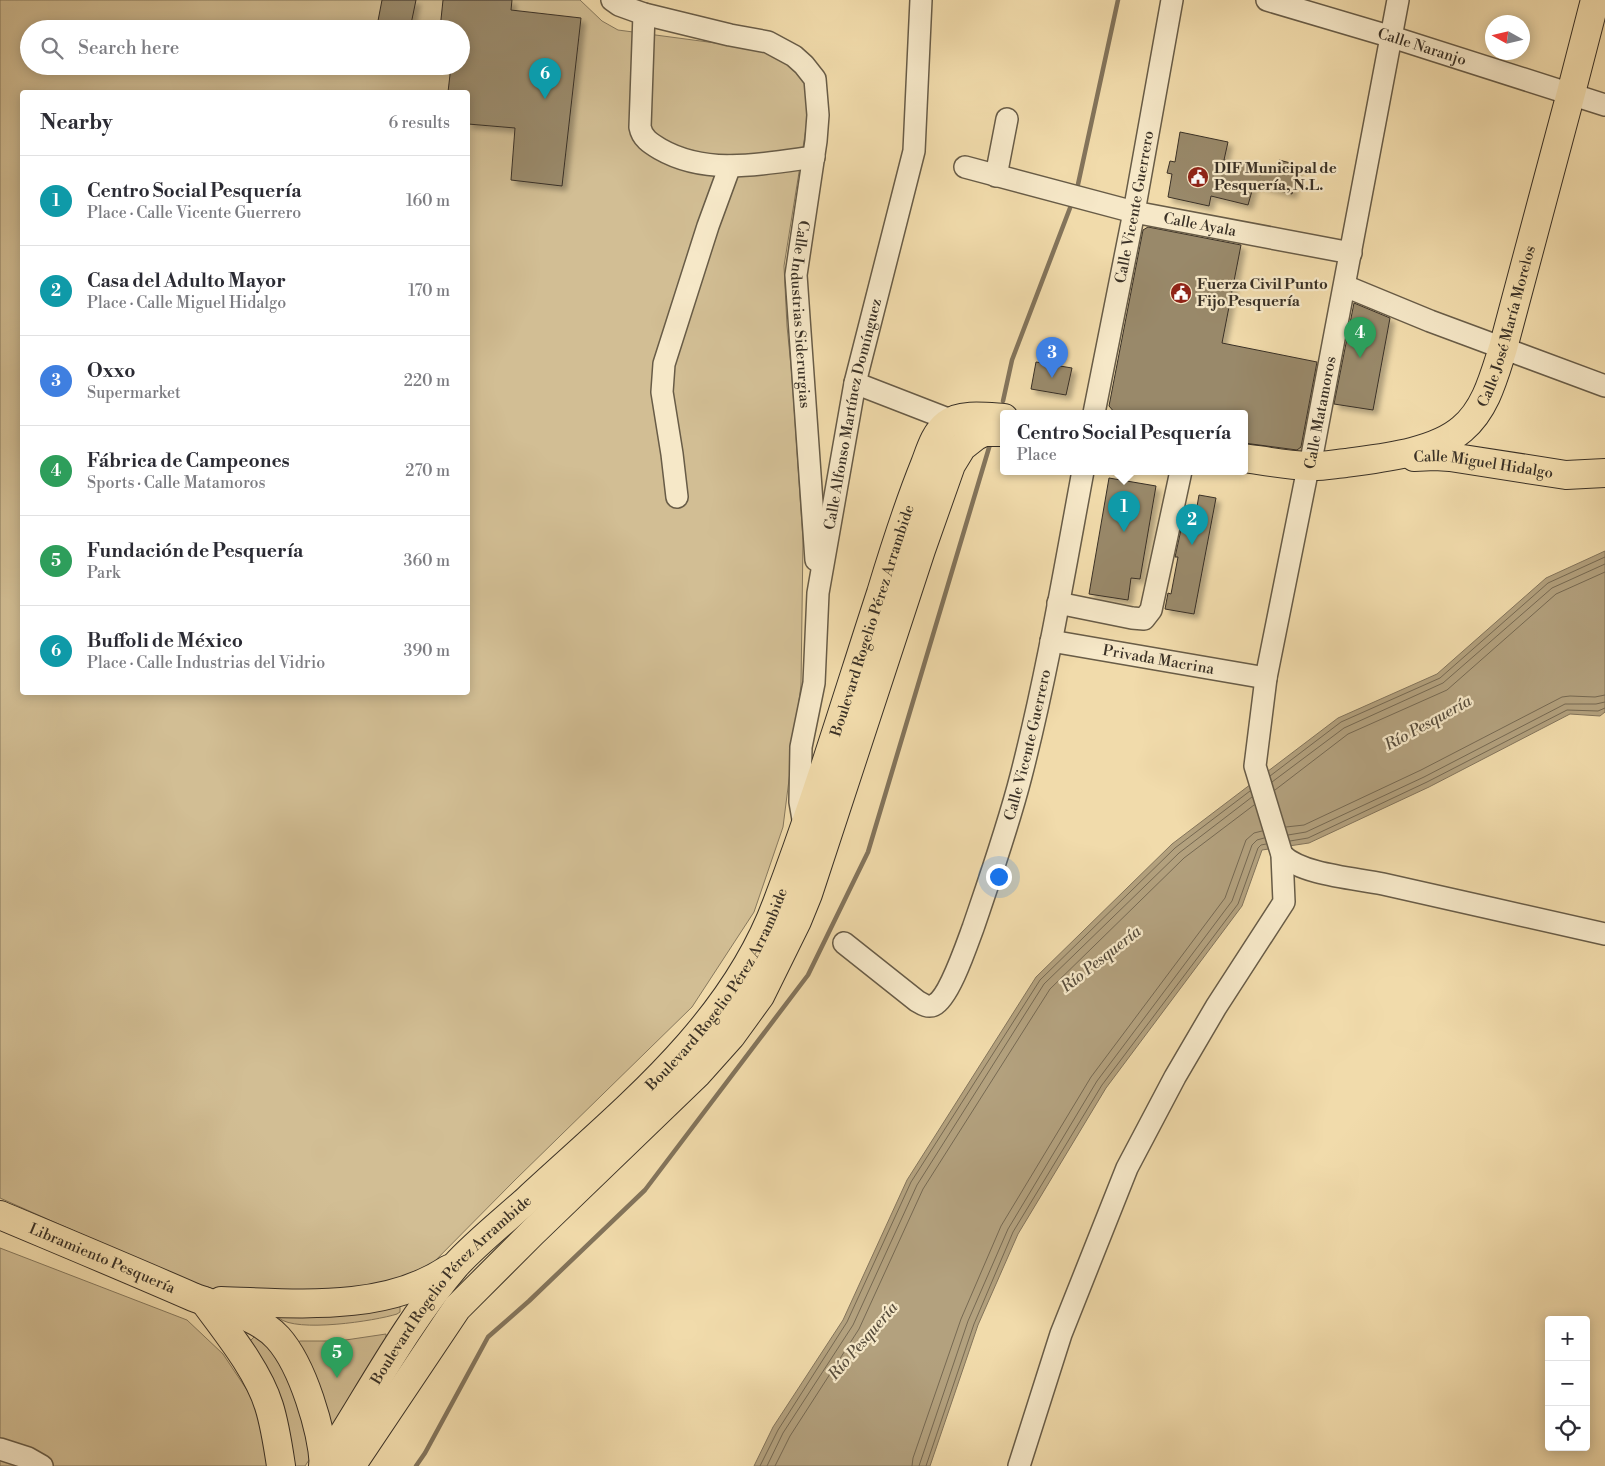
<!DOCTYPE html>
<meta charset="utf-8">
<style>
:root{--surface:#fff;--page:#f2f2f3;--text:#2b2b33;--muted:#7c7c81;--line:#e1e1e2;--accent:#b45309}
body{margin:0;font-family:"Libre Bodoni",serif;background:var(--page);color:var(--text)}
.controls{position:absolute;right:15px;bottom:15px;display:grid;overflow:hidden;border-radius:5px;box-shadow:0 2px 12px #0003}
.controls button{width:45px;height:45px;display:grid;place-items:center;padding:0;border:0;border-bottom:1px solid var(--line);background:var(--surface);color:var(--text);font:25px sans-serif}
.compass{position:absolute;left:1485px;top:15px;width:45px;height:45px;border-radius:50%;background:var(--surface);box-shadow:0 2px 12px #0003;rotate:278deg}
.you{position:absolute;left:998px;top:876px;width:18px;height:18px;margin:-12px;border:4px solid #fff;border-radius:50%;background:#1a73e8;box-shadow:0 0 0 8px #1a73e833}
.badge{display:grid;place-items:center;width:32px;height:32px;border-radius:50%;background:var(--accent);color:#fff;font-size:16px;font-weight:700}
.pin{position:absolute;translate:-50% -41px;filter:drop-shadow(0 1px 2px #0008)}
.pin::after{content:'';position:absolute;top:26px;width:18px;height:15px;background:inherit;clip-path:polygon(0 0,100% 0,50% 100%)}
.popup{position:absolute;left:1000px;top:410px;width:248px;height:65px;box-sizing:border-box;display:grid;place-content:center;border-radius:5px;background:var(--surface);filter:drop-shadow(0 1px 4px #0005);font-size:16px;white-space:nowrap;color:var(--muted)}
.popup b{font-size:19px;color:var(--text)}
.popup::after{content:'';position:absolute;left:50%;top:100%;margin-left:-10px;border:10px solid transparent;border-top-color:var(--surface)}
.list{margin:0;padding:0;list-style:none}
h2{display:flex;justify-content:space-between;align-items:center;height:65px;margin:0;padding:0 20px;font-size:21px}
h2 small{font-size:16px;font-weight:400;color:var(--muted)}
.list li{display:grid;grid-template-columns:32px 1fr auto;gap:15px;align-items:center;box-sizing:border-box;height:90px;padding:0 20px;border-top:1px solid var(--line)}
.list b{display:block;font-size:19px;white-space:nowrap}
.list p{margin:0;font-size:16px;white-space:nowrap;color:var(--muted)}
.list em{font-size:16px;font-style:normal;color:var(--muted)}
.icon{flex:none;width:28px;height:28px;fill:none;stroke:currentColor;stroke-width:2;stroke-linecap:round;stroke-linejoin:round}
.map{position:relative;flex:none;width:1605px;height:1466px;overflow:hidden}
.search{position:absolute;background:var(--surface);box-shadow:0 2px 12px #0003;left:20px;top:20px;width:450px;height:55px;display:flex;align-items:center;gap:12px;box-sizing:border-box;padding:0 18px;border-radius:28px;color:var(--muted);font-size:19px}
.panel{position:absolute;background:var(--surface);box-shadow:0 2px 12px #0003;left:20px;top:90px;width:450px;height:605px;border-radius:5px}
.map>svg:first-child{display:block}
.green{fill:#d2be94;stroke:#86785d;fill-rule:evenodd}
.water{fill:#b3a17e;stroke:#83745b}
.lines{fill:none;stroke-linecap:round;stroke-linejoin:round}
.shore{stroke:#766952;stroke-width:1}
.stream{stroke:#83745b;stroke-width:4.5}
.building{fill:#99896b;stroke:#3a3126;filter:url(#shadow)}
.minor-casing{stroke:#685c47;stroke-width:24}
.major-casing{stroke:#3a3126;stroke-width:30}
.minor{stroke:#f6e8c8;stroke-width:21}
.major{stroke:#f1dbab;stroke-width:28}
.labels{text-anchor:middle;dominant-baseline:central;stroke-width:4.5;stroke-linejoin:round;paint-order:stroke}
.street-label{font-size:15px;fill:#3a3126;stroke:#f6e8c8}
.poi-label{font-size:15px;font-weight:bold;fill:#3a3126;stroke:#f6e8c8;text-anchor:start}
.water-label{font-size:16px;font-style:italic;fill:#584d3c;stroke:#f6e8c8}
</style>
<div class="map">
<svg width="1605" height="1466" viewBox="0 0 1605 1466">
<defs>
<filter id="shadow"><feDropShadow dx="4.5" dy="4.5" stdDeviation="2.5" flood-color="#0004"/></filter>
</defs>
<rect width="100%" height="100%" fill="#f1dbab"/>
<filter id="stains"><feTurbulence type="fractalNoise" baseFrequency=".004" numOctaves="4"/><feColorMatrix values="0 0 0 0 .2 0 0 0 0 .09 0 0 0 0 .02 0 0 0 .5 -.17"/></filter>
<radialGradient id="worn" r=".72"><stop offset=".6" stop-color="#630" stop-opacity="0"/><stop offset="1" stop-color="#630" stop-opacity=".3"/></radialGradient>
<!-- green -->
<path class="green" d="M0 0H580L602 21 618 30 768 50 804 76 808 116 784 266 787 326 792 377 803 540 801 685 783 827 754 912 692 1007 515 1180 423 1273 389 1286 227 1294 205 1289 0 1198ZM29 29H461V66H29ZM22 92H468V692H22Z
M0 1248 187 1320 223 1354 257 1405 268 1466H0Z
M396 1306 400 1307V1312L397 1314C375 1321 296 1333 279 1318V1315Z
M386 1334V1338L331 1427 296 1343 300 1341H339Z
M255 1336 263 1338 299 1387 311 1457 305 1466H288L252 1348 250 1341Z"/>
<!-- water -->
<path class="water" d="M1605 551V712L1600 716 1570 714 1429 787 1309 843 1262 850 1242 906 1106 1088 1018 1234 978 1325 930 1466H754L773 1427 843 1320 907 1180 1036 977 1172 844 1338 718 1437 674 1546 578Z"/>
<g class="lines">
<!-- shore -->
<path class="shore" d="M1270 776 1341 722 1440 678 1548 583 1605 557
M1272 782 1344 728 1443 683 1552 588 1605 564
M1275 790 1348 734 1447 690 1556 594 1605 572
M1286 827 1304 825 1421 770 1562 697 1570 696 1595 697 1605 695
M1288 835 1306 832 1424 777 1565 704H1596L1605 702
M1290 841 1308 838 1427 782 1567 710 1598 711 1605 708
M760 1466 778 1430 847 1322 911 1182 1040 980 1175 848 1250 791
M767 1466 783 1433 853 1325 917 1185 1044 984 1179 853 1252 797
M775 1466 790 1436 859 1329 923 1189 1050 989 1184 858 1254 805
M912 1466 913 1458 961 1319 1001 1226 1091 1077 1225 898 1246 840 1254 833 1262 831
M919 1466 968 1321 1008 1229 1097 1081 1232 901 1252 845 1257 840 1264 838
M926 1466 974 1324 1013 1232 1102 1085 1238 904 1258 848 1261 845 1266 844"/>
<!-- stream -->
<path class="stream" d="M1077 189 1118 0
M1003 401 1012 360 1070 208
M416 1466 425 1453 488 1337 529 1301 645 1190 808 975 868 852 991 441"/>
</g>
<!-- building -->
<path class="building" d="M382 0H416L410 29H394L377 26Z
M443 0H512L511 10 581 18 562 186 511 180 515 128 468 124V92H448L451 66H461V29H440Z
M1180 132 1228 142 1224 160 1276 171 1279 160 1298 165 1292 194 1254 184 1248 205 1211 196 1209 206 1168 197 1172 174 1167 173 1170 161 1175 162Z
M1148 227 1241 245 1222 343 1317 362 1301 447 1297 450 1244 443V413H1115L1109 406 1143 230Z
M1354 303 1390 318 1373 410 1334 404Z
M1036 362 1072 368 1066 395 1031 389Z
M1109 478 1156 486 1140 579 1131 578 1128 600 1089 594Z
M1199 495 1216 498 1194 614 1165 609 1168 593 1171 594 1178 557H1175L1184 516 1195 518Z"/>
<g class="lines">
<!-- minor casing -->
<g class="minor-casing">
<g id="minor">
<path id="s1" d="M612 0 619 5 644 14 730 35 768 42 794 56 804 65 815 79 818 115 816 141 796 275 816 560"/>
<path id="s2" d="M1267 0 1392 37 1605 105"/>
<path d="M644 14 640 127C642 138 650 143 660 149 707 176 763 164 814 157"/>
<path id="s3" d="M965 167 1134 212 1351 253"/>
<path d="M996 176 1007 119"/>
<path d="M1345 286 1430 321 1605 386"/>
<path d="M855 383 953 421 964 427"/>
<path id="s4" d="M1094 413 1134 212 1172 0"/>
<path d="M677 497 672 454 662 392 664 364 708 226 730 166"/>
<path d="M1058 603 1132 618 1144 619 1151 610 1181 471"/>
<path id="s5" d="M1051 641 1266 678"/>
<path id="s6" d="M804 825 800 802 801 747 814 683 818 593 855 383 914 151 921 0"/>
<path d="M1282 855C1303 875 1354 878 1383 884 1457 901 1531 917 1605 934"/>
<path id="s7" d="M844 943 917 1001C922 1004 928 1008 934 1005 949 998 967 944 973 928 990 878 1008 827 1021 776 1047 675 1064 573 1083 471"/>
<path d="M0 1449 28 1458 42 1466"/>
<path id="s8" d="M1019 1466 1061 1334 1127 1168 1175 1077 1216 1007 1284 902 1282 855 1255 766 1266 678 1307 473 1310 466 1398 0"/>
</g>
</g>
<!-- major casing -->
<g class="major-casing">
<g id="major">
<path id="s9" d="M1414 457 1435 456 1450 457 1566 475 1605 473"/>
<path id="s10" d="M1244 458C1265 461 1287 465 1308 466 1321 467 1334 464 1346 463 1382 458 1434 453 1462 429 1486 409 1494 376 1503 348L1571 93 1595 0"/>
<path id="s11" d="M0 1215C64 1242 129 1269 193 1297 221 1308 257 1315 278 1338 303 1366 322 1430 324 1466"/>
<path d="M204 1301C226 1331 258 1370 269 1406 275 1425 278 1446 281 1466"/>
<path d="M221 1301C296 1303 383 1313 449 1269"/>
<path id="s12" d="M323 1466C367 1399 404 1326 456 1265 476 1243 506 1219 528 1199 623 1111 731 1027 777 903 816 801 847 697 881 593 894 550 908 506 925 464 930 451 935 433 947 424 960 413 988 417 1004 418"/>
<path d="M351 1466 457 1308 532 1233 697 1074 731 1036 760 996 797 921 808 894 921 550 951 465 962 447 976 436 984 432H1004"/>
</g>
</g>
<!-- minor -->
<use href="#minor" class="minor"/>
<!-- major -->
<use href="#major" class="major"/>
</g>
<!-- icons -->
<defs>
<g id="civic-disc" transform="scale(1.125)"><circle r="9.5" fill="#8f2418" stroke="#f6e8c8"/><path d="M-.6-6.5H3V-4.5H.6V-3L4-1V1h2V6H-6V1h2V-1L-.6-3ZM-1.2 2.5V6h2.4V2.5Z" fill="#fff"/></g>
</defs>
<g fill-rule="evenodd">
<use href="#civic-disc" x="1198" y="177"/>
<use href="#civic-disc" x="1181" y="293"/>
</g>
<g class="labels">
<!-- street labels -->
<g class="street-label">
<text stroke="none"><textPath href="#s2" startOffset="162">Calle Naranjo</textPath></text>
<text stroke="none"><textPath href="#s4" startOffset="210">Calle Vicente Guerrero</textPath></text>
<text stroke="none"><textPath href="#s3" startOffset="242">Calle Ayala</textPath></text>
<text stroke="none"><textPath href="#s1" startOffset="460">Calle Industrias Siderurgias</textPath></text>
<text stroke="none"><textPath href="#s10" startOffset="339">Calle José María Morelos</textPath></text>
<text stroke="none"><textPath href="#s8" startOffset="1126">Calle Matamoros</textPath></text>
<text stroke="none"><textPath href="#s6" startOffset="416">Calle Alfonso Martínez Domínguez</textPath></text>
<text stroke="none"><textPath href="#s9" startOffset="70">Calle Miguel Hidalgo</textPath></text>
<text stroke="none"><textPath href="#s12" startOffset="1028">Boulevard Rogelio Pérez Arrambide</textPath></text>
<text stroke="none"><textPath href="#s5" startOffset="109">Privada Macrina</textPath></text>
<text stroke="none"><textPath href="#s7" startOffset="390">Calle Vicente Guerrero</textPath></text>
<text stroke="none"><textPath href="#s12" startOffset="624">Boulevard Rogelio Pérez Arrambide</textPath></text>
<text stroke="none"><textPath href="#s11" startOffset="111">Libramiento Pesquería</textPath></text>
<text stroke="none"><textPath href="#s12" startOffset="219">Boulevard Rogelio Pérez Arrambide</textPath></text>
</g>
<!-- poi labels -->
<g class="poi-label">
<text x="1214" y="168">DIF Municipal de<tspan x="1214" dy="17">Pesquería, N.L.</tspan></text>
<text x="1197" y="284">Fuerza Civil Punto<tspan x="1197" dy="17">Fijo Pesquería</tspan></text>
</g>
<!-- water labels -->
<g class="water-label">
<text transform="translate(1428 723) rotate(-29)">Río Pesquería</text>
<text transform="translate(1101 959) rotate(-38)">Río Pesquería</text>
<text transform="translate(863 1341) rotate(-49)">Río Pesquería</text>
</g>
</g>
<rect width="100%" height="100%" filter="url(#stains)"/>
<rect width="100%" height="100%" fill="url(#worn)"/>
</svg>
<div class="controls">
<button>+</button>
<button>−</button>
<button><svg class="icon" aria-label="locate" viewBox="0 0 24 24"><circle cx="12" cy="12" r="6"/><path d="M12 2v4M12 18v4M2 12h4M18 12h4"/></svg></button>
</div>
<svg class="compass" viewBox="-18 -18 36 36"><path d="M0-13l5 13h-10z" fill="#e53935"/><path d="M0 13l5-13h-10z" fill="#7c7c81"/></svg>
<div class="you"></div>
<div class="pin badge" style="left:1124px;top:532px;background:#0f9aa8">1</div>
<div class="popup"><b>Centro Social Pesquería</b>Place</div>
<div class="pin badge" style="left:1192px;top:545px;background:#0f9aa8">2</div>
<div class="pin badge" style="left:1052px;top:378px;background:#3f7fe0">3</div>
<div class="pin badge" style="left:1360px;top:358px;background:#2e9e5b">4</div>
<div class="pin badge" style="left:337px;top:1378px;background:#2e9e5b">5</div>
<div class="pin badge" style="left:545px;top:99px;background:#0f9aa8">6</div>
<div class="search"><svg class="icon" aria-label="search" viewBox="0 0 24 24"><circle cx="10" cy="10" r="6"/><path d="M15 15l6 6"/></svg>Search here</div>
<section class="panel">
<h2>Nearby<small>6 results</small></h2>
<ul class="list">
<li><span class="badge" style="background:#0f9aa8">1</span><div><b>Centro Social Pesquería</b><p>Place · Calle Vicente Guerrero</p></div><em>160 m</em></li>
<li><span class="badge" style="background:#0f9aa8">2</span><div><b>Casa del Adulto Mayor</b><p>Place · Calle Miguel Hidalgo</p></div><em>170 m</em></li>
<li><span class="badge" style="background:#3f7fe0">3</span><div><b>Oxxo</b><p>Supermarket</p></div><em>220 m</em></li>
<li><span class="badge" style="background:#2e9e5b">4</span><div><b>Fábrica de Campeones</b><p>Sports · Calle Matamoros</p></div><em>270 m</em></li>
<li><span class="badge" style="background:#2e9e5b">5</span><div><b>Fundación de Pesquería</b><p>Park</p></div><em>360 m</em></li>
<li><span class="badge" style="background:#0f9aa8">6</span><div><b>Buffoli de México</b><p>Place · Calle Industrias del Vidrio</p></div><em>390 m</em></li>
</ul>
</section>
</div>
